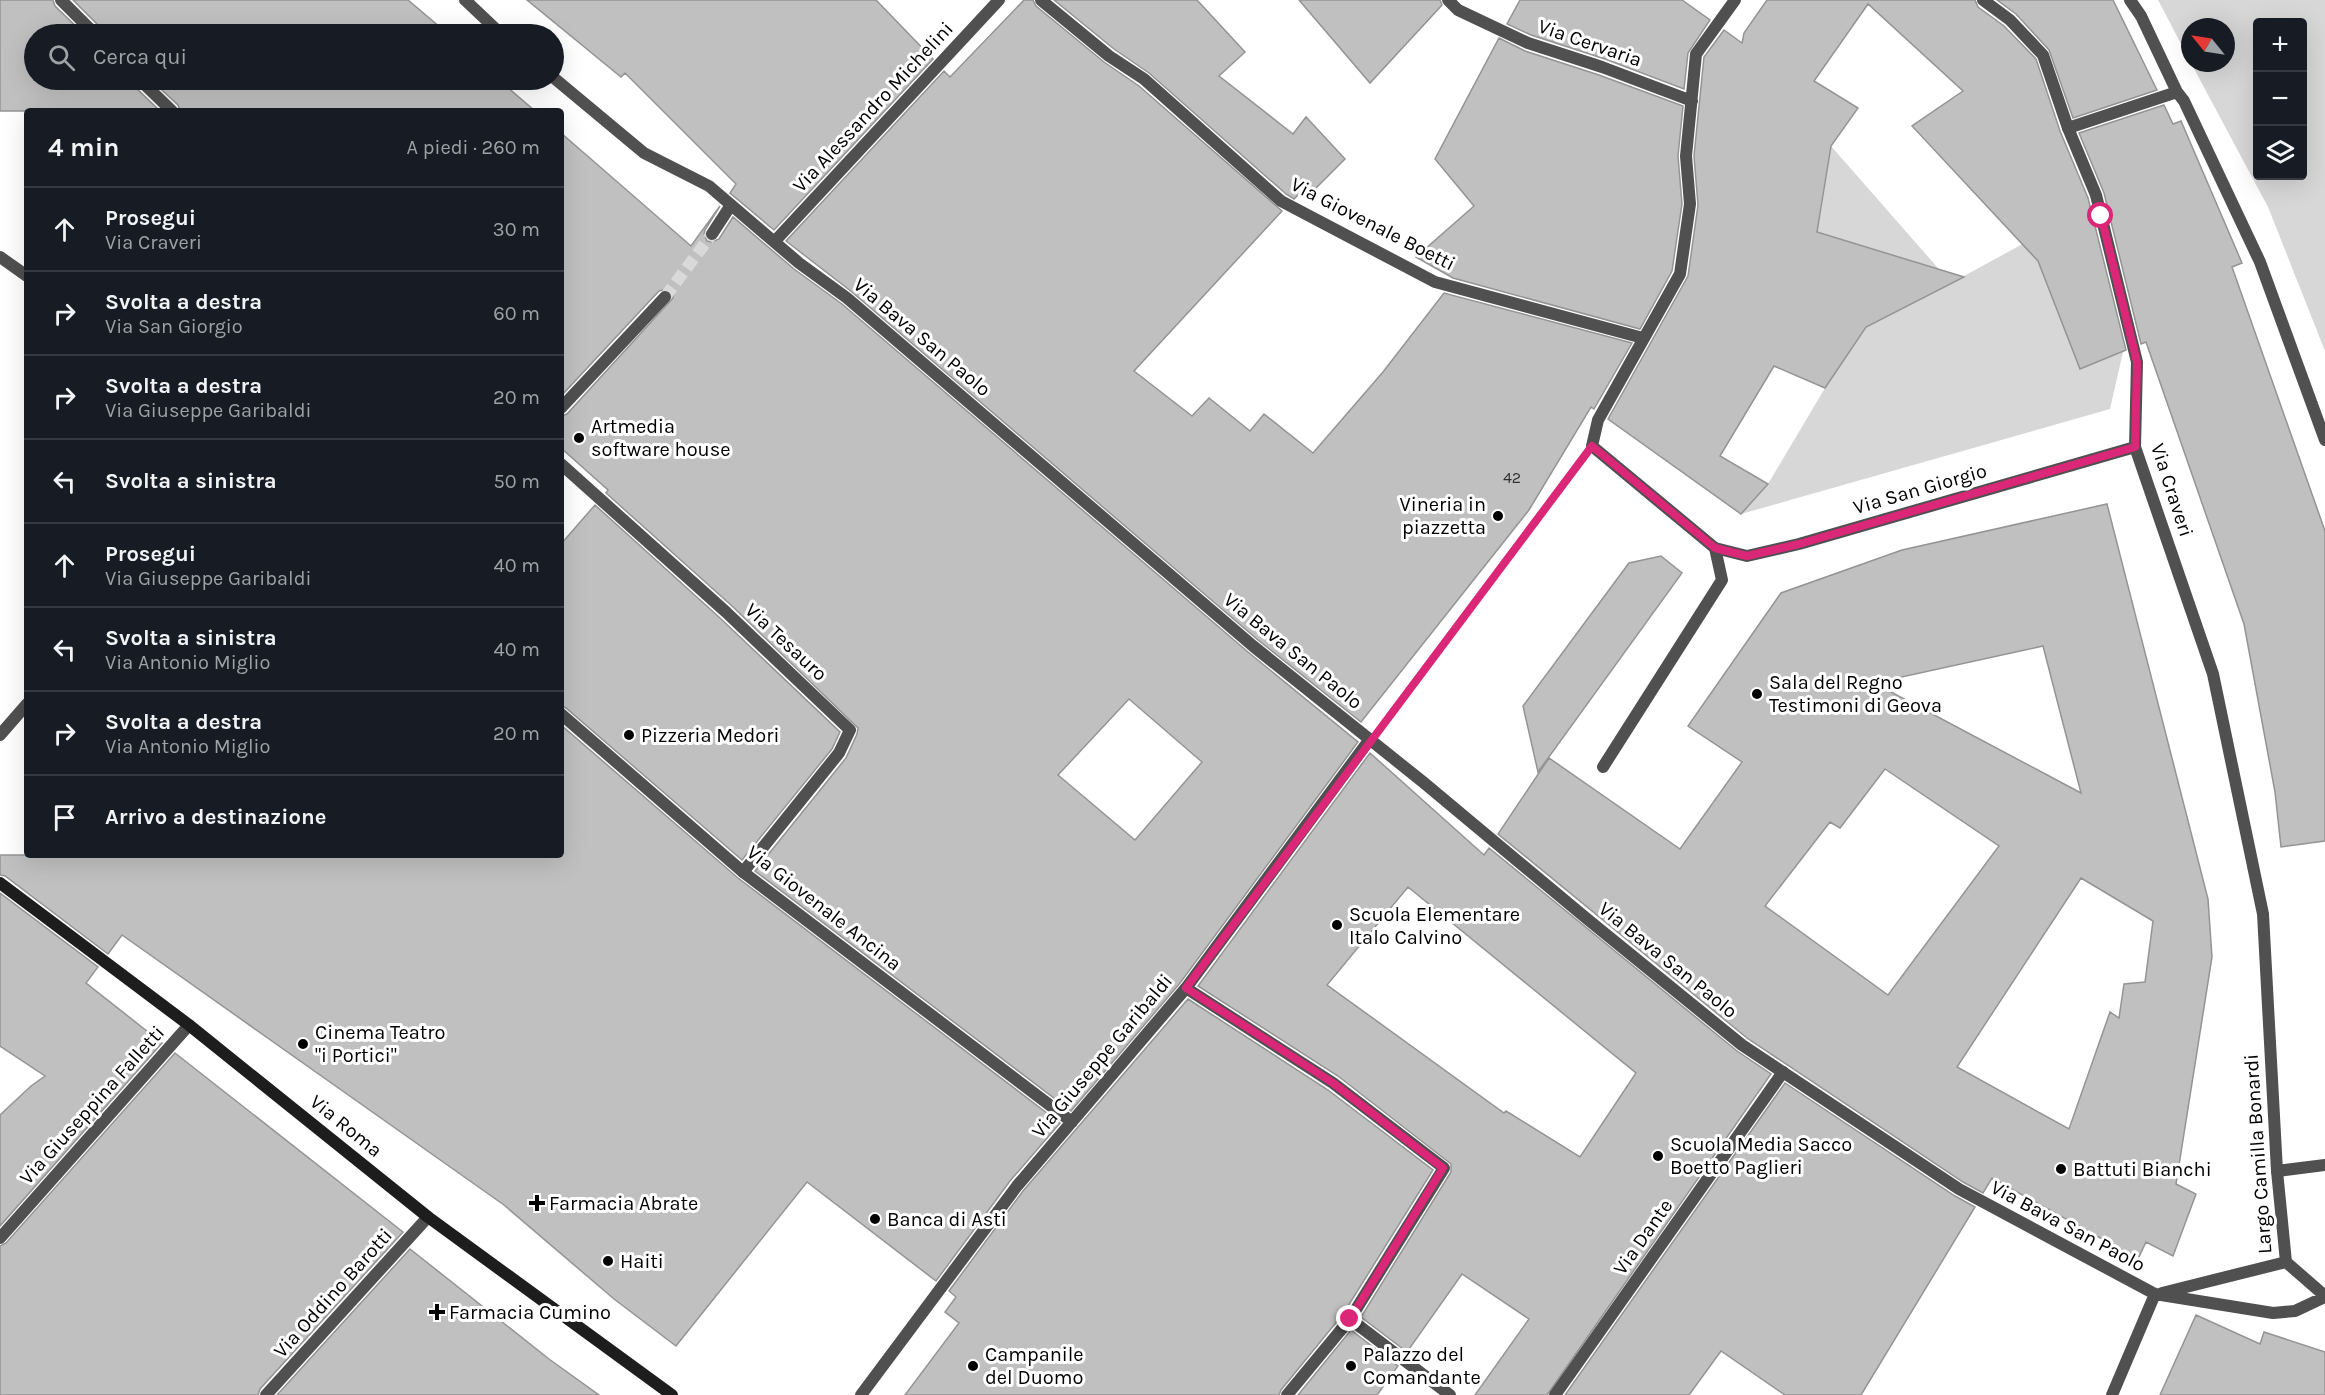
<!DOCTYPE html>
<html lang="it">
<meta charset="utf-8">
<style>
:root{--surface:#171b24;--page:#242831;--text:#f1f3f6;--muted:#9ea1a6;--line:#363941}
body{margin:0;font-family:Karla,sans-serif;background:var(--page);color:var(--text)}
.controls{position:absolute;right:18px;top:18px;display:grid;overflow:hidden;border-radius:6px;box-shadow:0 6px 24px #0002}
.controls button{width:54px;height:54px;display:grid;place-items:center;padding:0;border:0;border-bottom:2px solid var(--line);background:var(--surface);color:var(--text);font:30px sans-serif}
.compass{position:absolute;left:2181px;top:18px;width:54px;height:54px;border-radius:50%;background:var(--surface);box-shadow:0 6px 24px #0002;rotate:300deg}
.stop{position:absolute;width:18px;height:18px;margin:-14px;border:4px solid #db2777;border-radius:50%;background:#fff}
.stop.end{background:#db2777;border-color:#fff;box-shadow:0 2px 6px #0008}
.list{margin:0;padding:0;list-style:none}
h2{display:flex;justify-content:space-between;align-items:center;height:78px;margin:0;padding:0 24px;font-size:26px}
h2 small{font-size:20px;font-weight:400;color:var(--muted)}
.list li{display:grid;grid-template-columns:39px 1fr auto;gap:18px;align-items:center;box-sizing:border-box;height:84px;padding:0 24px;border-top:2px solid var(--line)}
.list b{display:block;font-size:22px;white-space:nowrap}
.list p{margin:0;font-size:20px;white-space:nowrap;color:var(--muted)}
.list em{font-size:20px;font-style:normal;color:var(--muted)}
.icon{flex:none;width:33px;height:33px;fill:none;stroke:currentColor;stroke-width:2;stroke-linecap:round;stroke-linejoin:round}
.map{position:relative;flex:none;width:2325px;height:1395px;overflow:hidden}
.search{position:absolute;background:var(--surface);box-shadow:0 6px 24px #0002;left:24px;top:24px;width:540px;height:66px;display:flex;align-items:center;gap:15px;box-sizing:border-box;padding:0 21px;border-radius:33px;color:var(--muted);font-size:22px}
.panel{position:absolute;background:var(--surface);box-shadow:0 6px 24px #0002;left:24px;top:108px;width:540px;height:750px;border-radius:6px}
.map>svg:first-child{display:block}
.green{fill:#d7d7d7;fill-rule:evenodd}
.building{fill:#c0c0c0;stroke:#949494;stroke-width:1.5;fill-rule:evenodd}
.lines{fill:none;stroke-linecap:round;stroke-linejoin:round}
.pedestrian-tunnel{stroke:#d9d9d9;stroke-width:12;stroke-dasharray:12 6;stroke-linecap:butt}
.path{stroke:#727272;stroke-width:4;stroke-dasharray:1.5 3;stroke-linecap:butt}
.service{stroke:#505050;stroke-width:12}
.pedestrian{stroke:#505050;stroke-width:12}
.minor{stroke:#505050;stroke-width:12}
.secondary{stroke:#1d1d1d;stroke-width:12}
.route{stroke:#db2777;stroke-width:8}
.poi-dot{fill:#000;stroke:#fff;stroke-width:2}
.labels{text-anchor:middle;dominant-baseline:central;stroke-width:6;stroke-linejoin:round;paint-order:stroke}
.number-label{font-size:16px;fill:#303030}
.street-label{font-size:20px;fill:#000;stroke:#fff}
.poi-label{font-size:20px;fill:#000;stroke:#fff;text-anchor:start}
</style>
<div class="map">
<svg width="2325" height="1395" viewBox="0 0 2325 1395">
<rect width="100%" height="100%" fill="#fff"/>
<!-- green -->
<path class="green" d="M2158 0H2325V351L2268 207 2191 63H2226V27H2190V61ZM2258 22H2302V176H2258Z
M1831 146 1951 283 2030 240 2080 369 2123 352 2110 409 1741 514 1768 484 1825 388 1853 346 1797 323 1821 212Z"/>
<!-- building -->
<path class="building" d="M0 0H53L55 6 84 34H34V80H132L134 86 160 111H0Z
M73 0H408L448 34H103L101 28Z
M527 0H876L933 59 774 230 730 193 736 184 625 73 621 77Z
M1024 0H1033L1036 6 1104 62 1139 86 1282 211 1134 371 1192 416 1209 398 1250 431 1264 414 1313 453 1383 372 1444 293 1632 343 1594 409 1591 407 1529 510 1361 722 1258 640 852 292 786 241 944 71 950 77Z
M1054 0H1197L1245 52 1219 76 1293 134 1306 117 1345 159 1308 196 1301 192 1294 199 1286 194 1149 73 1114 49Z
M1299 0H1440L1442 5 1370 83Z
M1520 0H1682L1710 20 1688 53 1684 89 1605 59 1531 35 1507 24Z
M1767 0H1975L1978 7 2004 26 2036 59 2060 131 2088 198 2126 350 2080 369 2038 261 1912 126 1963 91 1868 4 1814 81 1858 108 1831 146 1817 232 1964 277 1866 327 1825 388 1774 366 1720 456 1768 484 1741 514 1608 419 1688 276 1698 205 1694 156 1704 57 1724 30 1742 43 1744 33Z
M1997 0H2113L2157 90 2073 118 2049 50 2016 14Z
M1499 38 1525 51 1599 75 1683 106 1678 156 1682 204 1672 271 1640 329 1453 278 1416 257 1474 206 1435 159Z
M151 80H499L535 111H180L178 105Z
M2164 105 2173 124 2181 121 2242 263 2232 267 2325 531V841L2281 847 2275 792 2244 624 2146 342 2141 344 2104 193 2079 133Z
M561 133 691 246 720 206 705 230 704 234 707 241 712 242 719 239 733 217 794 269 842 304 1248 652 1358 742 1180 983 1071 1111 755 871 846 758 857 734 858 728 732 606 606 493 608 490 561 448V416L567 414 673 298V294L667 289 659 291 561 396ZM1129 699 1202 762 1135 840 1058 775Z
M2107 504 2208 899 2212 957 2176 1184 2196 1194 2173 1256 2146 1242 2138 1259 1992 1178 1983 1193 1963 1182 1747 1038 1498 834 1549 758 1680 849 1742 762 1688 726 1781 593 1902 550ZM2043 646 2081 793 1874 683ZM1885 769 1999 846 1888 995 1765 906 1830 822 1840 828ZM2081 878 2153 921 2145 982 2124 984 2119 1018 2110 1012 2069 1129 1957 1067Z
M595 505 720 618 840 732 832 749 742 860 566 708 561 706V544Z
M1661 556 1682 573 1538 772 1523 706 1629 563Z
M561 725 738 878 1060 1123 1010 1181 936 1281 807 1182 676 1346 614 1299 504 1205 122 935 108 954 5 876 0 875V855H561Z
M1370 753 1484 855 1489 848 1737 1051 1771 1074 1547 1395H1475L1529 1319 1462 1274 1407 1352 1361 1317 1451 1172V1164L1338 1076 1198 986ZM1408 887 1636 1073 1580 1157 1506 1111 1504 1113 1327 985Z
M0 893 98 967 86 983 162 1043 0 1226V1115L31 1086 45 1076 0 1046Z
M1188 999 1328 1090 1433 1170 1343 1314 1281 1390 1279 1395H905L959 1323 945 1312 956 1297 949 1291 1023 1191Z
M175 1053 403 1232 260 1389 258 1395H0V1246L6 1243Z
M1785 1083 1955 1196 1975 1207 1861 1395H1785L1721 1351 1689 1395H1565Z
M410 1249 549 1359 599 1395H277Z
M2196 1315 2260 1344 2264 1332 2325 1352V1395H2160Z
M1351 1330 1398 1366 1377 1395H1298Z"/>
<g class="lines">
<!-- pedestrian-tunnel -->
<path class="pedestrian-tunnel" d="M665 297 712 234"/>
<!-- path -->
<path class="path" d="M1389 714 1572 471"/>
<!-- service -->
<path class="service" d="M1603 767 1722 580 1715 548"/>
<!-- pedestrian -->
<path class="pedestrian" d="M2130 0 2141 16 2177 92 2184 101 2260 262 2325 440
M2068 128 2177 92
M712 234 731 205
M561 408 665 297
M743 872 1072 1122
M2277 1171 2325 1165
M861 1395 1017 1186 1186 988 1370 739
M1287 1395 1350 1319
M1555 1395 1783 1072"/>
<!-- minor -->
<path class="minor" d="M61 0 95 34
M465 0 501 34
M1041 0 1109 56 1144 79 1281 201 1435 282 1643 338
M1448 0 1458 10 1528 43 1602 67 1692 101
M1735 0 1696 54 1686 156 1690 204 1680 274 1598 420 1592 446 1715 548 1747 556 1799 544 2135 447
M1983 0 2010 20 2043 55 2068 128 2096 195 2137 362 2135 447 2213 674 2263 914 2277 1171 2286 1262
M554 78 644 153 709 186 799 263 847 298 1253 646 1423 782 1586 918 1742 1045 1959 1189 2155 1294 2273 1313 2295 1311 2325 1297
M140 80 172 111
M775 241 999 0
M0 257 27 276
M561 464 726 612 850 730 839 753 743 872 561 714
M0 735 27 704
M1186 988 1333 1083 1444 1168 1350 1319 1450 1395
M0 1238 189 1025
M2286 1262 2325 1296
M2162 1293 2286 1262
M266 1395 428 1217
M2112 1395 2155 1294"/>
<!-- secondary -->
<path class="secondary" d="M0 883 189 1025 428 1217 672 1395"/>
</g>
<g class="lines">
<!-- route -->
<path class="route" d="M1350 1319 1443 1168 1333 1083 1186 988 1592 446 1715 548 1747 556 1799 544 2135 447 2137 362 2101 216"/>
</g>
<!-- markers -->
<g class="poi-dot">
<circle cx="579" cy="438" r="6"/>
<circle cx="1498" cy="516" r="6"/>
<circle cx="1757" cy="694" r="6"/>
<circle cx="629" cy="735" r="6"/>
<circle cx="1337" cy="925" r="6"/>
<circle cx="303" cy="1044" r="6"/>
<circle cx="1658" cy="1156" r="6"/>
<circle cx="2061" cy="1169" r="6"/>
<path d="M534 1194h6v6h6v6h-6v6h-6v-6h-6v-6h6z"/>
<circle cx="875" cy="1219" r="6"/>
<circle cx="608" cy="1261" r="6"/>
<path d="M434 1303h6v6h6v6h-6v6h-6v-6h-6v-6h6z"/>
<circle cx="973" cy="1366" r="6"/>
<circle cx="1351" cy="1366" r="6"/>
</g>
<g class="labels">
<!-- number labels -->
<g class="number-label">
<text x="1512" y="477">42</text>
</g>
<!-- street labels -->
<g class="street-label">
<text transform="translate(1590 43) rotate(19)">Via Cervaria</text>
<text transform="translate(873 107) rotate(-47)">Via Alessandro Michelini</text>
<text transform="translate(1373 224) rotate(27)">Via Giovenale Boetti</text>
<text transform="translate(922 337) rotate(40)">Via Bava San Paolo</text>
<text transform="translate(1920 489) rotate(-16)">Via San Giorgio</text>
<text transform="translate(2172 490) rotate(72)">Via Craveri</text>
<text transform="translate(786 642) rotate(43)">Via Tesauro</text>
<text transform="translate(1293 651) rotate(39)">Via Bava San Paolo</text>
<text transform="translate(824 908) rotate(38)">Via Giovenale Ancina</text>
<text transform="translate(1668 960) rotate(39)">Via Bava San Paolo</text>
<text transform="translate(1102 1056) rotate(-50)">Via Giuseppe Garibaldi</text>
<text transform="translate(92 1105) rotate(-48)">Via Giuseppina Falletti</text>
<text transform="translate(346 1126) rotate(39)">Via Roma</text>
<text transform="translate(2258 1154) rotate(-94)">Largo Camilla Bonardi</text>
<text transform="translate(2068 1226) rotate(28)">Via Bava San Paolo</text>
<text transform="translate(1643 1237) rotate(-55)">Via Dante</text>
<text transform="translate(333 1293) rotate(-48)">Via Oddino Barotti</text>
</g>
<!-- poi labels -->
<g class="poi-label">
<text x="591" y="426">Artmedia<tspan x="591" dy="23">software house</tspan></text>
<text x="1486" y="504" text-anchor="end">Vineria in<tspan x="1486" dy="23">piazzetta</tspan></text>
<text x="1769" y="682">Sala del Regno<tspan x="1769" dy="23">Testimoni di Geova</tspan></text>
<text x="641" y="735">Pizzeria Medori</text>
<text x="1349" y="914">Scuola Elementare<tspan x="1349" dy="23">Italo Calvino</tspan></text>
<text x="315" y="1032">Cinema Teatro<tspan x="315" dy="23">"i Portici"</tspan></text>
<text x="1670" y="1144">Scuola Media Sacco<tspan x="1670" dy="23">Boetto Paglieri</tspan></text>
<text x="2073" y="1169">Battuti Bianchi</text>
<text x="549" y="1203">Farmacia Abrate</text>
<text x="887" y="1219">Banca di Asti</text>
<text x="620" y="1261">Haiti</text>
<text x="449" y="1312">Farmacia Cumino</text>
<text x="985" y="1354">Campanile<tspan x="985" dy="23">del Duomo</tspan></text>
<text x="1363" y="1354">Palazzo del<tspan x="1363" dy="23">Comandante</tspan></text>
</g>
</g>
</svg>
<div class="controls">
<button>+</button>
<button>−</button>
<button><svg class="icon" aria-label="layers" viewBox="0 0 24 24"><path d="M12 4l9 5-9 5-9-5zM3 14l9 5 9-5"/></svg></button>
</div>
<svg class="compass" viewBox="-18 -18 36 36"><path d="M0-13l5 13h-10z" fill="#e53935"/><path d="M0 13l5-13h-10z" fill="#9ea1a6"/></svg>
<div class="stop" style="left:2101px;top:216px"></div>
<div class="stop end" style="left:1350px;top:1319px"></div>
<div class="search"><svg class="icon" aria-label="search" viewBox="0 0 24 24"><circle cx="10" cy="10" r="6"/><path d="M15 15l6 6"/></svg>Cerca qui</div>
<section class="panel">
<h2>4 min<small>A piedi · 260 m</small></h2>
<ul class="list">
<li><svg class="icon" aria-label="ahead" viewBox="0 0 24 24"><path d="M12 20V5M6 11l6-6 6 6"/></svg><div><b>Prosegui</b><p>Via Craveri</p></div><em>30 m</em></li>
<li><svg class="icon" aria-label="right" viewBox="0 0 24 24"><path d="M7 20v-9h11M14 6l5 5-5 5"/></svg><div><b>Svolta a destra</b><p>Via San Giorgio</p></div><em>60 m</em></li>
<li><svg class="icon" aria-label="right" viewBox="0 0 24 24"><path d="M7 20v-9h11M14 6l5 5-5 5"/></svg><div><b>Svolta a destra</b><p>Via Giuseppe Garibaldi</p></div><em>20 m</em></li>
<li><svg class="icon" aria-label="left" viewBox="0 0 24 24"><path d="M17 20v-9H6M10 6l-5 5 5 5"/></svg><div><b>Svolta a sinistra</b></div><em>50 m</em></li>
<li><svg class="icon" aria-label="ahead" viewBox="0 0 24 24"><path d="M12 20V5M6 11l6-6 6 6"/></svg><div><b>Prosegui</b><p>Via Giuseppe Garibaldi</p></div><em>40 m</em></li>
<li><svg class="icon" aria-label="left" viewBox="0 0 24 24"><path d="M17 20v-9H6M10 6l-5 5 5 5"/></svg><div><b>Svolta a sinistra</b><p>Via Antonio Miglio</p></div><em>40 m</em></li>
<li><svg class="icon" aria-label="right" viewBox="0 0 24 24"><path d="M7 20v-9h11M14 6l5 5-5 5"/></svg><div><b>Svolta a destra</b><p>Via Antonio Miglio</p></div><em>20 m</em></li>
<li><svg class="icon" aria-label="arrive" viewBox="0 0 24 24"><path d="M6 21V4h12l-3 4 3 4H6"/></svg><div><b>Arrivo a destinazione</b></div></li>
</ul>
</section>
</div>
